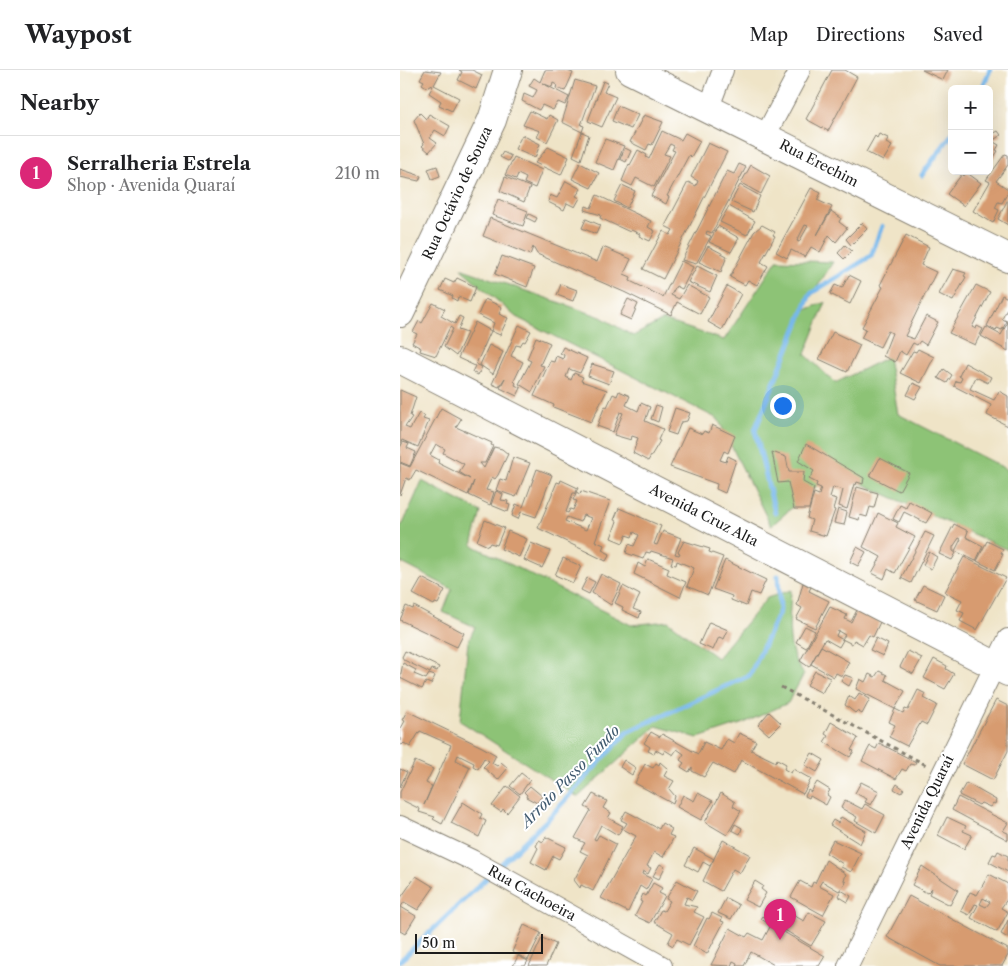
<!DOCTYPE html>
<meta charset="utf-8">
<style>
:root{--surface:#fff;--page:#f2f2f2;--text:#202124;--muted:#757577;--line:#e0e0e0;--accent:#db2777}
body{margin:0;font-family:"Libre Caslon Text",serif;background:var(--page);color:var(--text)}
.controls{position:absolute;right:15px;top:15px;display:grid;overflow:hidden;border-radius:8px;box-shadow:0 5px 20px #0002}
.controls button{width:45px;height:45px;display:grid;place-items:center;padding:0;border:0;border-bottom:1px solid var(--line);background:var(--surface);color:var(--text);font:25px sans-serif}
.scale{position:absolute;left:15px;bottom:12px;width:128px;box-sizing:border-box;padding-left:5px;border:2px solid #1c1c1c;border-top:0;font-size:14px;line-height:18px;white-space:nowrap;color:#1c1c1c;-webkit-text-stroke:4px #fff;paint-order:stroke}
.you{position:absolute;left:382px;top:335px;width:18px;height:18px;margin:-12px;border:4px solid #fff;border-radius:50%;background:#1a73e8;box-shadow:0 0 0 8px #1a73e833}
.badge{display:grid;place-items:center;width:32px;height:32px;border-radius:50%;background:var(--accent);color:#fff;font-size:16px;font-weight:700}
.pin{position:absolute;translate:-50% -41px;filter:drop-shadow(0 1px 2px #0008)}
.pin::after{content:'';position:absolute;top:26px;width:18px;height:15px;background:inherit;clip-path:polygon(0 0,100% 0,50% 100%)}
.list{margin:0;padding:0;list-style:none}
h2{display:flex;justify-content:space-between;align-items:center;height:65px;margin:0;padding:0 20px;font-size:21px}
h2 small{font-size:16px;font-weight:400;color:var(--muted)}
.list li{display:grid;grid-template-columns:32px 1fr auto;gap:15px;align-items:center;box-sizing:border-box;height:75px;padding:0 20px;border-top:1px solid var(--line)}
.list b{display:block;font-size:19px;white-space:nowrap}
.list p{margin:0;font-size:16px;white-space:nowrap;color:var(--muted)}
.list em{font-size:16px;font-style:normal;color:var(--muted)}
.map{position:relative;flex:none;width:608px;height:896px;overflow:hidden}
header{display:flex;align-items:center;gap:30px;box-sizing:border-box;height:70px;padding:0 25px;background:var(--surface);border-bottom:1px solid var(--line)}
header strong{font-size:24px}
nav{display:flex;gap:28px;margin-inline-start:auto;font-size:18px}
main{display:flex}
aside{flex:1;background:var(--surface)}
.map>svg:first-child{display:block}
.green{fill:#8dc376;stroke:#547049}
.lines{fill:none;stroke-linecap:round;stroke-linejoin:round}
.stream{stroke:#77b8eb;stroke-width:5}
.building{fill:#d79b70;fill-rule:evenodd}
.street-casing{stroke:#868072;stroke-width:22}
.secondary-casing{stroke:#868072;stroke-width:30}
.path{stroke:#868072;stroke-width:3;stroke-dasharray:4 4;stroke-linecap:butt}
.street{stroke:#fff;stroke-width:20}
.secondary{stroke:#fff;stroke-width:28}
.labels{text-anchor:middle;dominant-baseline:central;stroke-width:4;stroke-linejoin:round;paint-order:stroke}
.street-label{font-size:14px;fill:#1c1c1c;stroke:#fff}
.water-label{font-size:15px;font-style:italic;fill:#405a6f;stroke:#fff}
</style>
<header>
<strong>Waypost</strong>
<nav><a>Map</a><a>Directions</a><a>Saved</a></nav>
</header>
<main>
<aside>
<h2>Nearby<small></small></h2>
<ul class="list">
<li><span class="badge">1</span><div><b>Serralheria Estrela</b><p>Shop · Avenida Quaraí</p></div><em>210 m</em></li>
</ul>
</aside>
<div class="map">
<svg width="608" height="896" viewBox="0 0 608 896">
<rect width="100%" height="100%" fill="#fff"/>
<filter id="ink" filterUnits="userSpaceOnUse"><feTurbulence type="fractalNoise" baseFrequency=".02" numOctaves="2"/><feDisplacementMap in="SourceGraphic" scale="10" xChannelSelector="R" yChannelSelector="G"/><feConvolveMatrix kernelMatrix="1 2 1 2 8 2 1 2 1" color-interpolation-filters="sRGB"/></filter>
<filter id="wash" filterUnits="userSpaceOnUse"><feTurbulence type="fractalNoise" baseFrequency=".0096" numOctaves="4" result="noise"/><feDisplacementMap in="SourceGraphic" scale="20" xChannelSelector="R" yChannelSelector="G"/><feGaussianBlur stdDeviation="1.12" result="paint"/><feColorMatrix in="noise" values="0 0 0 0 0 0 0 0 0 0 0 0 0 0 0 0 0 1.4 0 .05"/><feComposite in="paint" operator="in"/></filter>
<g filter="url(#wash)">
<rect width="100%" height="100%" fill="#efe4c7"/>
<!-- green -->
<path class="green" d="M377 190 433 192 402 241 426 232 405 284 435 313 488 287 498 344 608 400V480L434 401 371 456 318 349 116 247 60 198 201 247 233 266 263 250 324 270Z
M22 411 81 442 72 475 231 555 268 551 317 588 367 528 391 520C390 549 384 580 404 604L388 633 344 653 298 668 256 656 178 727 60 651 68 572 75 557 43 542 52 519 0 492V456L3 454Z"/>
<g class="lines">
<!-- stream -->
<path class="stream" d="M582 19 590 0
M522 105 552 64
M375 443 355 360 410 224 471 186 482 156
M97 798 146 751 227 662 350 605 380 540 378 506
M0 891 89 806"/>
</g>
<g id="blocks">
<!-- building -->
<path class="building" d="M25 0 41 2 34 15 59 28 52 41 39 35 41 31 29 23 33 16 30 15 28 18 22 14 24 11 20 9Z
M59 0H72L82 5 76 19 58 10 62 2Z
M145 0H165L173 3 165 21 156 18 157 15 153 13 152 17 142 13 169 27 165 35 158 32 153 40 142 35 139 40 122 31 124 24 133 28 137 20 129 16 134 8 140 12Z
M432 0H445L457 7 428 61 406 49Z
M522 0H548L543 10Z
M175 10 195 16 181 55 184 56 182 62 162 52Z
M203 11 208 13 204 22 216 27 202 57 188 51Z
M218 36 238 45 231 59 212 51Z
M130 41 147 49 149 45 158 50 147 72 137 67 140 61 123 55Z
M20 43 26 49 29 44 50 56 45 66 35 60 30 68 37 73 29 82 22 76 24 74 14 50Z
M244 45 263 52 252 75 249 74 246 80 230 72Z
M262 61 281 70 285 63 300 71 291 87 289 85 267 126 269 127 266 134 251 126 275 81 272 80 274 76 270 74 264 84 270 86 254 117 236 108 232 116 222 111 229 94 230 95 238 80 247 85 246 87 249 89Z
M598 61 601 65 592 71 599 75 596 80 598 81 592 90 589 88V66Z
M182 62 189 65 181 90 173 86Z
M479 64 488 68 486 73 492 76 483 91 466 82 475 66 477 68Z
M122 65 140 74 135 88 115 79Z
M205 69 224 76 214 100 195 92Z
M308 73 327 82 263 209 243 199 263 161 270 165 273 160 265 156 288 112 296 116 298 111 291 107Z
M148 77 169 87 161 105 135 93Z
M225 78 231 81 226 92 220 89Z
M103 82 111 86 108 91 100 87Z
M605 84 608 85V95L596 111 608 119V122L602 133 598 132 595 138 599 140 593 153 573 141 590 112 586 110Z
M114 87 142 100 135 118 124 113 126 108 118 104 116 109 105 105Z
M180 93 199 103 191 118 172 109Z
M339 94 346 97 312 163 307 161 306 164 311 166 296 194 282 190 327 101 334 104Z
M351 95 370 106 361 124 341 113Z
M37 96 40 106 32 109 28 99Z
M0 99 21 106 19 111 0 107Z
M566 102 581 113 564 136 547 124 562 104 564 106Z
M105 107 130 117 124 132 100 121Z
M166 111 181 119 176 126 180 128 175 137 167 133 164 140 148 132 150 125 157 128Z
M222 115 235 121 227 138 214 131Z
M340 115 360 126 353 142 331 132Z
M411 118 421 123 417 130 432 137 417 165 431 141 441 148 439 152 447 158 436 172 429 165 420 182 411 177 405 187 391 180 387 188 376 182ZM405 155 408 156 399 172 397 171Z
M197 125 251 151 248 157 255 161 250 171 239 166 240 164 231 160 230 162 200 148 201 145 184 140 186 136 191 138Z
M98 129 128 141 123 156 92 145Z
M608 129V155L598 149Z
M329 136 355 151 347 165 320 152Z
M129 144 137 148 135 152 127 148Z
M90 148 197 192 203 177 231 189 224 204 231 207 230 211 263 227 281 191 293 197 282 219 276 216 271 225 279 229 287 215 309 227 300 244 277 232 271 245 224 222 137 184 133 177 130 185 83 166Z
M186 149 200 155 196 164 182 158Z
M462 153 467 159 451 175 446 169Z
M362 155 375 162 373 165 375 166 361 192 368 196 357 215 348 210 345 215 330 207 354 162Z
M318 156 339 168 331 182 309 172Z
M506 165 529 177 521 195 536 202 505 266 514 269 526 246 538 252 526 275 520 271 517 275 513 273 506 285 500 281 495 292 483 286 492 263 488 261 480 277 461 268 466 259 462 257 483 217 480 215Z
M445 175 452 181 444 189 438 183Z
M308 176 327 186 321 202 299 192Z
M102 186 134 198 127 217 95 204Z
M297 196 317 206 310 222 288 212Z
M553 199 566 203 564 206 566 207 553 231 539 224Z
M449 205 461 211 450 234 430 224 435 215 442 218Z
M57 208 76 217 70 232 58 227 57 231 52 228 53 226 40 220 45 209 54 213Z
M161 214 177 220 173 231 157 225Z
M576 215 590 222 572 257 576 259 577 256 583 259 575 275 549 263Z
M327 216 341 224 322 260 308 252Z
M602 225 608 228V237L602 249 607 251 602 260 597 258 596 261 587 256Z
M85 229 102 237 99 244 108 248 100 265 91 261 94 253 78 245Z
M228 229 238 234 231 250 220 245Z
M33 233 45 239 41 246 55 254 59 246 63 248 58 260 67 263 56 286 44 277 53 259 50 257 36 286 20 281 21 278 12 273 17 264 13 262 19 251 22 253Z
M75 252 91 261 76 294 82 297 78 305 72 302 75 296 58 288Z
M608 252V281L581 266 586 257 601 265Z
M119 255 131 261 125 272 123 271 120 276 116 275 111 286 123 292 114 311 116 313 115 315 121 318 117 326 100 318 105 308 99 317 92 314Z
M433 262 460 275 447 302 419 289Z
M136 267 150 273 140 295 144 296 132 322 119 314 131 291 127 289Z
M89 275 103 282 93 304 80 295Z
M163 277 187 288 180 303 169 299 166 307 171 310 174 303 183 307 181 311 207 320 191 352 153 337 154 335 134 326 150 291 154 292 156 286 163 289 164 285 160 283Z
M518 279 534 287 521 313 500 303 513 281 516 282Z
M565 293 591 307 588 313 576 307 570 319 594 330 599 321 608 326V356L587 345 591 335 554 316 556 311 560 312 562 308 559 306Z
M192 294 214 301 209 314 188 306Z
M544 299 552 305 547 313 538 308Z
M513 313 522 317 515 329 507 325Z
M0 320 16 327 10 346 12 347 5 357 10 359 19 343 25 346 23 349 29 351 18 377 2 370 0 375Z
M219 321 230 326 226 335 238 341 241 333 250 337 245 351 263 359 258 370 260 371 248 391 233 383 238 368 232 366 231 370 214 365 223 343 220 342 213 362 197 356 205 336 207 337 213 324 217 326Z
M256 335 262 337 258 352 251 349Z
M41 338 61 349 56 357 92 373 91 375 93 376 85 393H80L84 398 94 377 102 379 108 384 98 405 95 409 92 407 86 420 94 422 90 435 69 425 74 411 68 425 16 400 10 410 6 408 0 425V393L10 397ZM36 374 45 379 43 383 64 394 59 402 70 409 38 393 39 390 30 385Z
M275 338 290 343 287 351 281 352 276 365 267 362Z
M312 355 335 366 328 383 324 381 320 390 326 392 328 386 336 390 325 423 316 419 317 414 270 397 288 358 302 364 304 361 309 363Z
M3 372 9 374 7 378 16 382 10 396 0 392V378Z
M406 374 464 408 463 414 457 412 456 415 454 414 447 439 439 436 443 420 433 417 430 427 436 429 433 439 435 440 426 466 409 461 412 450 407 448 414 423 419 425 421 418 416 416 417 413 409 409 414 401 398 391Z
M372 382 386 387 389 402H404L403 412 414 418 409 439H394L388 412 378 413Z
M113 387 130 393 116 427 96 420 100 409 106 411Z
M480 388 509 403 499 421 470 406Z
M137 399 152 405 136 447 121 442 118 449 112 446 116 434 123 437Z
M161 410 178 418 176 422 180 424 181 421 210 431 195 471 204 475 202 480 210 484 206 491 138 458 157 412 160 413ZM173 423H176L173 430 177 431 173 440 170 439 168 443 166 442ZM183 445 191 448 186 460 165 451 167 447 180 452Z
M457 417 478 423 474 438 470 437 467 447 460 445 459 450 449 447Z
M96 421 103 424 101 430 108 431 107 434 110 435 108 442 91 435Z
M509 431 532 443 526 453 504 442 499 452 493 449 500 435 506 438Z
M219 438 261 456 254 474 257 475 263 461 281 468 275 484 279 485 280 483 278 482 284 471 310 479 309 482 323 487 308 525 287 516 294 498 277 491 276 495 271 494 273 488 251 481 250 483 246 482 243 489 226 483 229 474 234 476 239 465 234 462 232 467 226 465 223 473 211 468 217 451 214 450Z
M438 439 447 442 444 455 434 453Z
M478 443 498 453 496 457 515 467 495 503 488 499 484 509 472 503 481 487 463 477Z
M85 450 104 458 97 475 90 473 88 476 77 471Z
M554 454 568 461 566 467 583 476 576 491 555 481 561 469 559 468 553 477V481L556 483 552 490 539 484Z
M108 461 127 469 119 487 101 479Z
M525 462 534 466 511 513 501 508Z
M587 471 603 479 601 483 603 484 595 500 577 491Z
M131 473 150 481 142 498 124 490Z
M457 477 466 482 458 496 450 492Z
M529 482 537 487 531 499 523 495Z
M564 487 606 508 577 560 560 551 564 543 557 540 562 530 545 522Z
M163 488 181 496 173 513 155 505Z
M248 489 269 498 267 504 286 512 280 527 234 504 238 493 245 497Z
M325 490 366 510 359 525 351 522 346 536 331 530 332 526 313 519Z
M201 504 221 514 211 535 192 523Z
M22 508 45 520 38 534 35 533 34 535 13 524Z
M187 508 195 512 189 524 181 520Z
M403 513 411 517 409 521 429 531 415 558 396 549 402 538 397 535Z
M523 515 544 525 537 540 515 530Z
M223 516 240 525 233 539 241 542 239 548 222 540 223 537 215 533Z
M6 536 13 539 14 536 64 563 57 577 0 550Z
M430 537 447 545 445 549 451 552 457 540 480 552 473 567 469 565 463 575 454 570 452 574 442 569 445 565 438 561 436 566 443 570 439 577 425 569 409 597 400 591Z
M309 552 328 560 324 569 319 567 313 580 299 574Z
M405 556 415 561 406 578 396 572Z
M476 568 488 574 483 586 470 580Z
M421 576 449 592 442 606 436 603 434 607 411 594Z
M5 581 39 597 37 601 32 599 30 603 4 590 2 587Z
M508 581 522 588 513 604 500 597Z
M534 589 547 596 546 599 554 604 545 619 524 608Z
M3 593 16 600 14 604 26 609 29 604 35 606 31 614 26 612 22 619 0 608Z
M415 601 430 608 422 623 407 615Z
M479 601 487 605 485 610 505 621 495 639 503 643 505 639 508 640 518 620 526 624 524 628 537 635 527 655 521 652 507 676 489 667 495 655 489 652 495 639 456 619 460 609 465 612 469 604 475 607Z
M445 605 453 608 449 616 441 611Z
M459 623 470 629 462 644 457 641 455 643 445 635 449 626 455 630Z
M596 630 608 636V681L593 710 562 694Z
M7 641 82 677 96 685 92 693 97 696 101 692 108 698 98 710 83 697 89 691 84 688 78 699 73 696 74 693 58 685 56 690 70 697 42 754 33 749 35 747 19 742 20 739 0 729V722L15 691 33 699 26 713 32 716 24 735 51 675 20 661 10 677 4 673 2 675 0 674V660L5 651 2 650Z
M369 642 381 653 369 665 358 655Z
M431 652 458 668 451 680 454 681 450 687 424 672 428 666 425 664Z
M251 662 260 667 262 664 298 684 304 672 321 680 327 669 334 673 339 663 356 671 351 680 376 692 377 689 386 694 384 699 391 703 393 699 411 709 403 724 341 690 334 704 313 693 304 707 292 701V697L289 702 281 697 284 693 280 690 284 684 277 679 273 685 265 680 263 684 256 680 254 684 248 681 250 677 244 673Z
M479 673 516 692 514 695 510 694 506 701 502 699 496 709 462 691 470 676 476 679Z
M412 683 424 690 417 702 405 695Z
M224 690 236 698 232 705 220 697Z
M260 692 268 699 264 706 274 711 269 719 275 726 273 734 235 713 245 694 253 698 256 693 259 695Z
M0 699 7 702 0 717Z
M121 703 130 710 120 724 110 716Z
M417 712 430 720 427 725 430 727 426 735 410 726 409 728 405 726 408 720 411 722Z
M461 712 479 721 471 735 465 732 467 729 455 723Z
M566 713 596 730 595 734 593 733 590 737 581 733 579 735 559 725Z
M497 714 504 719 501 723 494 719Z
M107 716 120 726 107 743 103 739 101 742 92 736Z
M130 716 142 726 137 733 126 727 127 725 124 722Z
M298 723 313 731 301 750 277 737 283 725 294 731Z
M321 723 335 732 333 736 341 741 327 765 305 752Z
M193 724 207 731 203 738 211 743 208 748 223 756 218 765 201 755 194 769 196 770 199 765 216 774 193 821 181 815 180 818 174 810 188 785 180 781 185 773 175 768 191 740 185 737Z
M558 727 608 753 603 761 608 763V770L552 740Z
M445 730 462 739 465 734 485 745 476 763 455 751 457 747 441 738Z
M63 732 82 744 80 748 86 751 79 767 51 753Z
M226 741 259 759 262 753 272 759 269 765 274 767 263 787 254 782 247 796 251 798 248 804 243 801 242 804 252 809 246 820 240 816 228 842 201 828 236 766 223 759 227 753 221 750Z
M441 747 466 761 460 774 430 755 433 750 438 753Z
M547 747 566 756 563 761 572 765 564 779 538 765Z
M335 754 342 758 340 764 332 760Z
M146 767 166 777 159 789 153 786 146 800 131 792 138 778 136 776 139 770 143 772Z
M323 770 350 785 340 803 333 799 321 821 303 811Z
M433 770 461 783 451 802 441 797 443 794 426 783Z
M294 778 314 789 310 796 303 792 298 802 285 795Z
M598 781 608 786V802L589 792 593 784 596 785Z
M426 790 446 804 444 811 446 812 439 821 422 811 419 816 434 824 423 845 391 827 400 811 411 817 413 812 415 813Z
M260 794 265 797 259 809 253 806Z
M522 796 558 820 550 835 529 824 532 818 527 823 512 815Z
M589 804 608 814V828L601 838 608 842 597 862 571 848 578 835 575 834 569 845 561 841 570 822 577 825ZM583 828 590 832 586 837 580 834Z
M16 806 34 817 18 840 4 832 1 837 16 846 5 864 0 861V829Z
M277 810 297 821 292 830 287 827 284 834 297 837 294 842 304 847 289 875 277 869 273 876 268 873 273 863 254 852 261 840 264 841 270 831 266 829Z
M355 811 363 816 361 819 366 823 358 837 344 830Z
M253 813 262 818 259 823 265 826 250 853 235 846 242 832 240 831 243 824 246 826Z
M441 820 451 826 448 832 438 826Z
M509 826 608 879V885L602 896H540L487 867Z
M326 828 339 835 331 849 318 843Z
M380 838 404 851 409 842 426 851 411 876 383 859 382 861 425 886 419 896H376L351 882 344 896H336L337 893 333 891 331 896 311 895 330 858 346 867 349 863 363 870 371 855 361 849 363 846 372 851Z
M312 843 322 848 321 851 324 852 307 884 293 876 307 848 309 849Z
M608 850V868L601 864Z
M124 855 141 863 128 890 112 882Z
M142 868 156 874 146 896H129Z
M118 886 128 891 125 896H113Z"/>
</g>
</g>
<g filter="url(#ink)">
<use href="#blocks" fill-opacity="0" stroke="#868072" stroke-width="1"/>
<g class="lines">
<!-- street casing -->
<g class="street-casing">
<path id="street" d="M309 37 323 0
M365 66 400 0
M0 756 72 790 262 896
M448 896 608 569"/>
</g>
<!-- secondary casing -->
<g class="secondary-casing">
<path id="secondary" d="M230 0 608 188
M0 243 92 50 108 0
M0 289 608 602"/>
</g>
<!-- path -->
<path class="path" d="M381 617 528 696"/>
<!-- street -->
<use href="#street" class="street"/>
<!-- secondary -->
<use href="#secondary" class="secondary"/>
</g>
</g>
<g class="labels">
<!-- street labels -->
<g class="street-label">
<text transform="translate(419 93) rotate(27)">Rua Erechim</text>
<text transform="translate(57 123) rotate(-65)">Rua Octávio de Souza</text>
<text transform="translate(304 445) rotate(27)">Avenida Cruz Alta</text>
<text transform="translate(527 732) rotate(-64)">Avenida Quaraí</text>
<text transform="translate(132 823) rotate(29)">Rua Cachoeira</text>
</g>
<!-- water labels -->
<g class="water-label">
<text transform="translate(170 706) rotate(-46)">Arroio Passo Fundo</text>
</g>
</g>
</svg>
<div class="controls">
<button>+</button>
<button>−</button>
</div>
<div class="scale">50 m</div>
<div class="you"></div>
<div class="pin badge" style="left:380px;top:870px">1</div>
</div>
</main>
